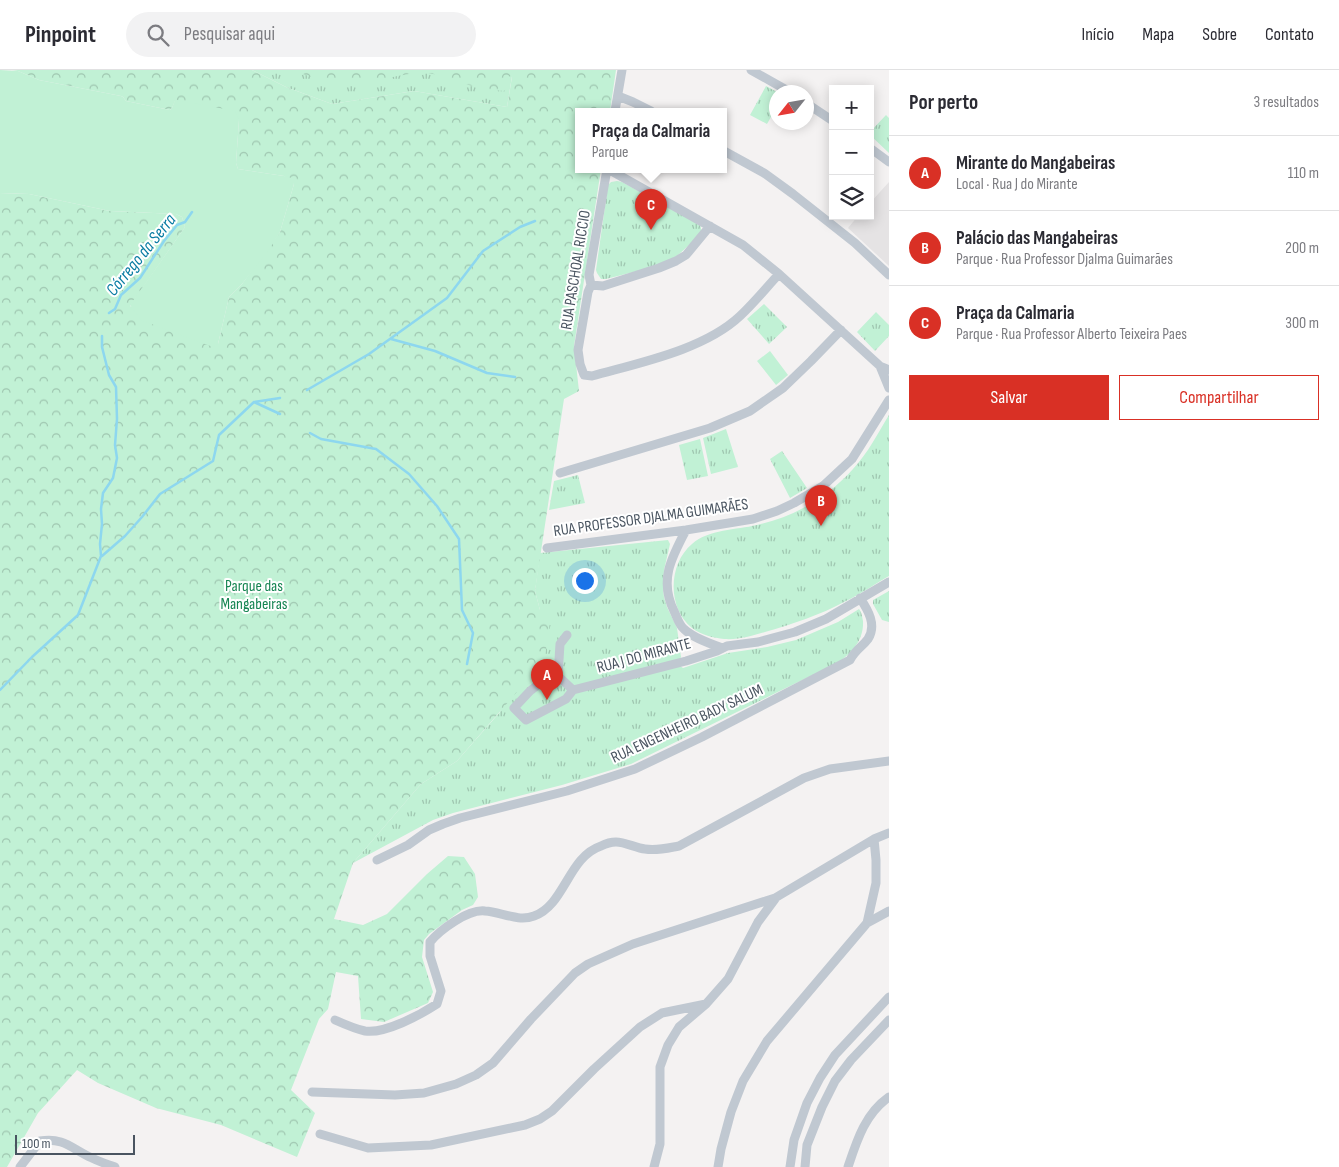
<!DOCTYPE html>
<html lang="pt">
<meta charset="utf-8">
<style>
:root{--surface:#fff;--page:#f2f2f3;--text:#2b2b33;--muted:#7c7c81;--line:#e1e1e2;--accent:#d93025}
body{margin:0;font-family:"Sofia Sans Condensed",sans-serif;background:var(--page);color:var(--text)}
.controls{position:absolute;right:15px;top:15px;display:grid;overflow:hidden;border-radius:0px;box-shadow:0 2px 12px #0003}
.controls button{width:45px;height:45px;display:grid;place-items:center;padding:0;border:0;border-bottom:1px solid var(--line);background:var(--surface);color:var(--text);font:25px sans-serif}
.compass{position:absolute;left:769px;top:15px;width:45px;height:45px;border-radius:50%;background:var(--surface);box-shadow:0 2px 12px #0003;rotate:239deg}
.scale{position:absolute;left:15px;bottom:12px;width:120px;box-sizing:border-box;padding-left:5px;border:2px solid #495460;border-top:0;font-size:14px;line-height:18px;white-space:nowrap;color:#495460;-webkit-text-stroke:4px #fff;paint-order:stroke}
.you{position:absolute;left:584px;top:510px;width:18px;height:18px;margin:-12px;border:4px solid #fff;border-radius:50%;background:#1a73e8;box-shadow:0 0 0 8px #1a73e833}
.badge{display:grid;place-items:center;width:32px;height:32px;border-radius:50%;background:var(--accent);color:#fff;font-size:16px;font-weight:700}
.pin{position:absolute;translate:-50% -41px;filter:drop-shadow(0 1px 2px #0008)}
.pin::after{content:'';position:absolute;top:26px;width:18px;height:15px;background:inherit;clip-path:polygon(0 0,100% 0,50% 100%)}
.popup{position:absolute;left:575px;top:38px;width:152px;height:65px;box-sizing:border-box;display:grid;place-content:center;border-radius:0px;background:var(--surface);filter:drop-shadow(0 1px 4px #0005);font-size:16px;white-space:nowrap;color:var(--muted)}
.popup b{font-size:19px;color:var(--text)}
.popup::after{content:'';position:absolute;left:50%;top:100%;margin-left:-10px;border:10px solid transparent;border-top-color:var(--surface)}
.list{margin:0;padding:0;list-style:none}
h2{display:flex;justify-content:space-between;align-items:center;height:65px;margin:0;padding:0 20px;font-size:21px}
h2 small{font-size:16px;font-weight:400;color:var(--muted)}
.list li{display:grid;grid-template-columns:32px 1fr auto;gap:15px;align-items:center;box-sizing:border-box;height:75px;padding:0 20px;border-top:1px solid var(--line)}
.list b{display:block;font-size:19px;white-space:nowrap}
.list p{margin:0;font-size:16px;white-space:nowrap;color:var(--muted)}
.list em{font-size:16px;font-style:normal;color:var(--muted)}
.actions{display:flex;gap:10px;padding:15px 20px}
.actions a{flex:1;padding:11px 0;border:1px solid var(--accent);border-radius:0px;text-align:center;font-size:18px;color:var(--accent)}
.actions .main{background:var(--accent);color:#fff}
.icon{flex:none;width:28px;height:28px;fill:none;stroke:currentColor;stroke-width:2;stroke-linecap:round;stroke-linejoin:round}
.map{position:relative;flex:none;width:889px;height:1097px;overflow:hidden}
header{display:flex;align-items:center;gap:30px;box-sizing:border-box;height:70px;padding:0 25px;background:var(--surface);border-bottom:1px solid var(--line)}
header strong{font-size:24px}
nav{display:flex;gap:28px;margin-inline-start:auto;font-size:18px}
.search{width:350px;height:45px;background:var(--page);display:flex;align-items:center;gap:12px;box-sizing:border-box;padding:0 18px;border-radius:28px;color:var(--muted);font-size:19px}
main{display:flex}
aside{flex:1;background:var(--surface)}
.map>svg:first-child{display:block}
.education{fill:#e5e3e4}
.grass{fill:url(#grass-tufts)}
.forest{fill:url(#forest-crowns)}
.pitch{fill:#c1f1d5}
.lines{fill:none;stroke-linecap:round;stroke-linejoin:round}
.stream{stroke:#8dd7ef;stroke-width:2.5}
.minor{stroke:#c0c8d1;stroke-width:9}
.labels{text-anchor:middle;dominant-baseline:central;stroke-width:4;stroke-linejoin:round;paint-order:stroke}
.street-label{font-size:16px;fill:#495460;stroke:#fff}
.park-label{font-size:16px;fill:#168552;stroke:#fff}
.water-label{font-size:18px;font-style:italic;fill:#0a7ca3;stroke:#fff}
</style>
<header>
<strong>Pinpoint</strong>
<div class="search"><svg class="icon" aria-label="search" viewBox="0 0 24 24"><circle cx="10" cy="10" r="6"/><path d="M15 15l6 6"/></svg>Pesquisar aqui</div>
<nav><a>Início</a><a>Mapa</a><a>Sobre</a><a>Contato</a></nav>
</header>
<main>
<div class="map">
<svg width="889" height="1097" viewBox="0 0 889 1097">
<defs>
<pattern id="grass-tufts" width="24" height="20" patternUnits="userSpaceOnUse" patternTransform="scale(1.25)"><rect width="24" height="20" fill="#c1f1d5"/><path d="M3 7l-1-3M5 7V3M7 7l1-3M15 17l-1-3M17 17v-4M19 17l1-3" fill="none" stroke="#9fc6b0"/></pattern>
<pattern id="forest-crowns" width="20" height="18" patternUnits="userSpaceOnUse" patternTransform="scale(1.25)"><rect width="20" height="18" fill="#c1f1d5"/><path d="M2 6a3 3 0 1 1 6 0M12 15a3 3 0 1 1 6 0" fill="none" stroke="#9fc6b0"/></pattern>
</defs>
<rect width="100%" height="100%" fill="#f4f2f2"/>
<!-- education -->
<path class="education" d="M889 112V196L848 158 858 146H870V133Z"/>
<!-- grass -->
<path class="grass" d="M252 0H513L507 37 414 21 332 34 286 17Z
M766 16 777 22 776 38 767 54 750 45Z
M886 45 889 48V83L870 65V62Z
M617 111 622 112 700 155C702 159 701 162 699 166L677 186 657 196 606 209H601L597 203 596 200 608 115 611 112Z
M764 234 787 257 769 274 747 249Z
M876 242 889 255V266L875 281 857 262Z
M889 345V506C875 514 861 524 846 531 820 545 793 554 765 562 751 566 739 570 724 569 714 568 701 565 692 558 667 538 668 494 692 474 709 459 736 460 757 455 794 447 828 427 853 399 868 383 878 363 889 345Z
M726 359 738 397 711 404 703 368Z
M700 369 708 406 687 410 679 375Z
M782 381 807 418 790 428 770 389Z
M578 405 585 433 549 440 554 411Z
M668 470 670 474 664 500 663 518 664 527 667 537 677 558 681 587 678 593 680 596 683 598 728 583 767 577 796 570 838 552 859 539C862 543 862 546 863 551 864 569 853 582 839 592L631 694 562 715 453 743 433 750 353 793 421 714 457 691 500 642 540 540 535 521 540 483Z
M889 521V552L882 550 873 534V530Z"/>
<!-- forest -->
<path class="forest" d="M12 0H252L286 17 332 34 414 21 507 37 512 7 510 6 507 9 508 17 504 21C490 20 476 18 463 13 450 10 439 4 426 3 413 2 400 6 388 8 352 14 327 16 294 0H485L500 3 503 2 502 0H616L610 41H578V99H601L574 276 579 321 564 329 535 521 540 540 550 552 544 593 529 608 457 691 421 714 353 793 334 849 363 855 387 844 427 804 448 786 464 787 475 804 478 827 473 835 462 840 429 864 424 870 422 887 433 922 428 933 384 952 361 949 358 906 336 902 328 939 319 949 291 1020 315 1043 297 1087 221 1055 156 1038 98 1013 77 1000 38 1043 7 1097H0V123L29 124 110 141 176 144 182 147 185 157 130 236 218 274 229 227 242 214 280 162 294 114 284 106 238 99 236 93 239 50 175 31 172 38 170 40 126 31 123 27 121 26 39 10 18 1Z"/>
<!-- pitch -->
<path class="pitch" d="M0 0 18 1 39 10 121 26 123 27 126 31 170 40 172 38 175 30H177L235 41 239 50 236 93 238 99 284 106 292 108 294 114 280 162 268 181 242 214 229 227 218 274 213 277 141 250 130 235 185 157 182 147 176 144 110 141 29 124 0 123Z
M770 281 788 305 776 315 757 291Z"/>
<g class="lines">
<!-- stream -->
<path class="stream" d="M109 243 115 239 121 225 140 208 164 171 177 155 185 152 192 142
M391 269 435 281 487 303 515 307
M307 320 369 284 447 228 483 181 520 157 535 151
M254 332 280 328
M310 363 321 369 376 379 409 404 437 436 459 469 462 540 473 563 467 594
M102 486 125 466 142 447 160 424 213 391 219 365 254 332 280 344
M0 620 32 587 78 545 101 486 100 474 102 454 101 439 103 423 113 408 117 388 115 375 117 349 116 317 109 305 102 277V266"/>
<!-- minor -->
<path class="minor" d="M751 0 790 22
M618 26 633 32 651 41
M806 33 833 51
M615 41 622 0
M870 78 889 92
M724 81 764 103 793 124 855 173 889 205
M607 99 589 205 591 215 588 222 578 280 580 294 584 305 592 306C638 293 704 280 740 246 754 233 766 218 779 204
M608 99 743 175 779 204 880 296
M591 215 603 216 659 198 676 191 686 185 710 156
M889 300 880 296 889 318
M560 403 710 358 750 341 783 318 811 291 841 260
M686 460C671 488 659 511 674 541 677 547 679 555 684 559 693 568 709 573 722 578
M547 478 686 460 753 449 777 441 794 433 823 416 852 389 889 330
M558 606 573 620 566 629 526 650 514 638 530 621 548 607Z
M558 606 560 574 567 565
M573 620 686 591 717 581 727 576 758 572 795 562 826 549 889 512
M377 790 408 775 429 760 443 754 460 748 567 721 635 699 702 667 850 590C855 580 862 577 868 569 877 555 868 540 860 528
M867 853 889 841
M335 950C344 954 355 959 365 961 385 964 420 945 437 934L441 921 430 886V872C440 860 468 839 485 841 501 842 518 852 534 846 565 835 568 787 601 776 605 774 611 772 616 772 625 772 636 778 645 779 657 781 668 778 679 776L804 708 830 699 889 691
M312 1022 395 1025 424 1023 456 1014 476 1005 493 993 531 949 575 903 588 894 633 874 775 828 874 769 889 763
M320 1064 368 1078 431 1075 525 1055 540 1049 552 1041 594 999 640 957 662 943 706 934
M20 1097 40 1071C64 1067 72 1079 92 1088 100 1092 107 1094 115 1097
M654 1097 660 1074V997L668 975 679 957 706 934 728 909 758 852 775 829
M718 1097 721 1079 731 1042 743 1011 767 971 867 853 876 813V790L874 769
M790 1097 794 1070 807 1033 820 1008 835 985 889 927
M805 1097 807 1075 822 1037 835 1011 851 990 889 950
M848 1097C857 1070 865 1044 889 1027"/>
</g>
<g class="labels">
<!-- street labels -->
<g class="street-label">
<text transform="translate(576 200) rotate(-81)">RUA PASCHOAL RICCIO</text>
<text transform="translate(651 448) rotate(-8)">RUA PROFESSOR DJALMA GUIMARÃES</text>
<text transform="translate(644 586) rotate(-15)">RUA J DO MIRANTE</text>
<text transform="translate(687 654) rotate(-25)">RUA ENGENHEIRO BADY SALUM</text>
</g>
<!-- park labels -->
<g class="park-label">
<text x="254" y="516">Parque das<tspan x="254" dy="18">Mangabeiras</tspan></text>
</g>
<!-- water labels -->
<g class="water-label">
<text transform="translate(141 185) rotate(-51)">Córrego da Serra</text>
</g>
</g>
</svg>
<div class="controls">
<button>+</button>
<button>−</button>
<button><svg class="icon" aria-label="layers" viewBox="0 0 24 24"><path d="M12 4l9 5-9 5-9-5zM3 14l9 5 9-5"/></svg></button>
</div>
<svg class="compass" viewBox="-18 -18 36 36"><path d="M0-13l5 13h-10z" fill="#e53935"/><path d="M0 13l5-13h-10z" fill="#7c7c81"/></svg>
<div class="scale">100 m</div>
<div class="you"></div>
<div class="pin badge" style="left:547px;top:630px">A</div>
<div class="pin badge" style="left:821px;top:456px">B</div>
<div class="pin badge" style="left:651px;top:160px">C</div>
<div class="popup"><b>Praça da Calmaria</b>Parque</div>
</div>
<aside>
<h2>Por perto<small>3 resultados</small></h2>
<ul class="list">
<li><span class="badge">A</span><div><b>Mirante do Mangabeiras</b><p>Local · Rua J do Mirante</p></div><em>110 m</em></li>
<li><span class="badge">B</span><div><b>Palácio das Mangabeiras</b><p>Parque · Rua Professor Djalma Guimarães</p></div><em>200 m</em></li>
<li><span class="badge">C</span><div><b>Praça da Calmaria</b><p>Parque · Rua Professor Alberto Teixeira Paes</p></div><em>300 m</em></li>
</ul>
<div class="actions"><a class="main">Salvar</a><a>Compartilhar</a></div>
</aside>
</main>
